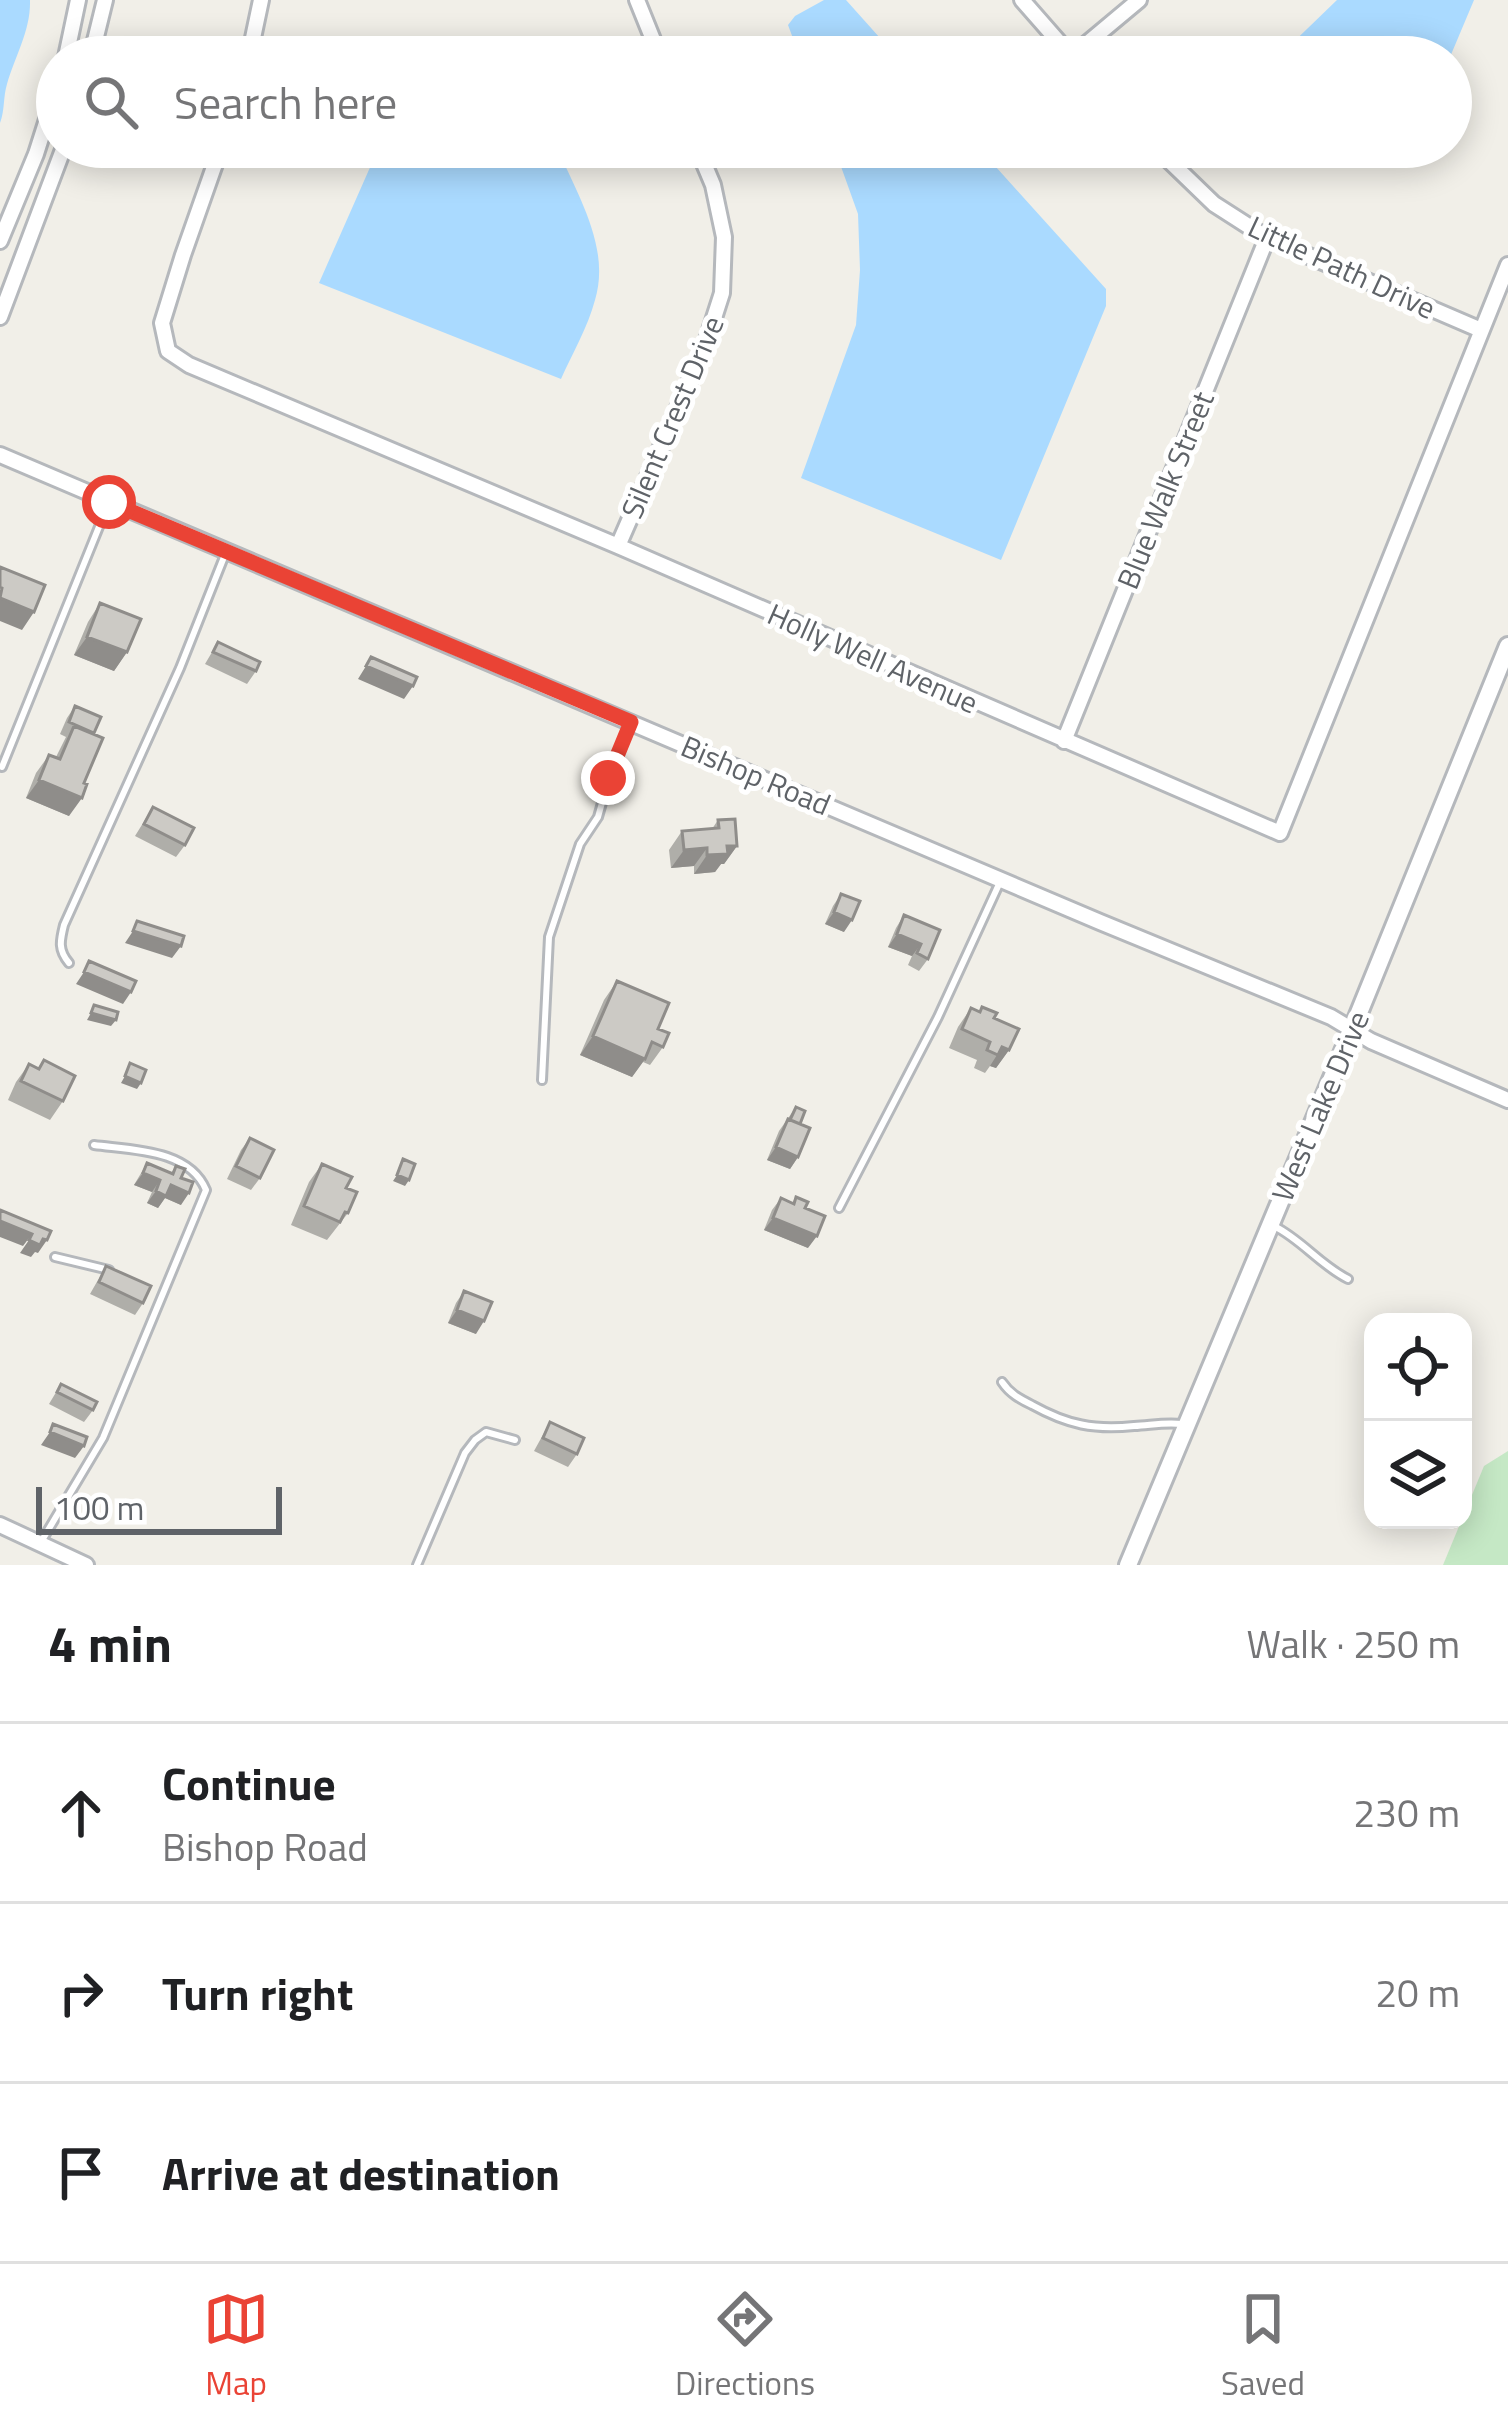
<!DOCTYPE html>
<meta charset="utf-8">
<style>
:root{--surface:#fff;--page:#f2f2f2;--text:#202124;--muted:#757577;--line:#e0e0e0;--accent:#ea4335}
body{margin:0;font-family:"Titillium Web",sans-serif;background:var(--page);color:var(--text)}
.controls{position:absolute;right:36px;bottom:36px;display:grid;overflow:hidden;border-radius:24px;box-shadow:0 6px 30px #0003}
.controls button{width:108px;height:108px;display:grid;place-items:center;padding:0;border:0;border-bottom:3px solid var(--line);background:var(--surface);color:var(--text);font:60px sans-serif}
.scale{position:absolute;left:36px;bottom:30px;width:246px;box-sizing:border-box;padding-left:12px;border:6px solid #5f6368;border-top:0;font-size:33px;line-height:42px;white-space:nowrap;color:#5f6368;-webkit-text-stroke:9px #fff;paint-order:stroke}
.stop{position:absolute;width:36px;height:36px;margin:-27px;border:9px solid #ea4335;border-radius:50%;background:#fff}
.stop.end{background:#ea4335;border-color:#fff;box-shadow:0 3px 12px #0008}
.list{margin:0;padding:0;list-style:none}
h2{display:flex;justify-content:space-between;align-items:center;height:156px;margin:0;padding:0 48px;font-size:51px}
h2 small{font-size:39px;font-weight:400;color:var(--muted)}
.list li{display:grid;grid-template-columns:78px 1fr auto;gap:36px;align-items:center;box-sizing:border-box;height:180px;padding:0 48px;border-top:3px solid var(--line)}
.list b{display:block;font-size:45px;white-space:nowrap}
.list p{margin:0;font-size:39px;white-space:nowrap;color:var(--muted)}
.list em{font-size:39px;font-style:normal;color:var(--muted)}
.icon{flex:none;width:66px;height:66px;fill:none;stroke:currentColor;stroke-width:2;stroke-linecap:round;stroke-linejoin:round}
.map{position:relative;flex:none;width:1508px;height:1565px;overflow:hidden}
.search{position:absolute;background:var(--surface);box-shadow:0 6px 30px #0003;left:36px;right:36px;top:36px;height:132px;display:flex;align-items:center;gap:30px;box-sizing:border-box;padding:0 42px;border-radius:66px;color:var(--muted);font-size:45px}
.sheet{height:696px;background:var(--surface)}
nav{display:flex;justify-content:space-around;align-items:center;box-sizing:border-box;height:168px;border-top:3px solid var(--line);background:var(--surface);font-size:33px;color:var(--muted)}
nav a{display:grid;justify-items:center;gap:6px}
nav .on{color:var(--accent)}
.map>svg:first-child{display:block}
.green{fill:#c5e8c5}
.water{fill:#aadaff}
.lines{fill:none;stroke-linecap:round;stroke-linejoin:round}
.service-casing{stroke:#b5b8bc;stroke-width:12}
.minor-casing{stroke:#b5b8bc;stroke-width:20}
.tertiary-casing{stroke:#b5b8bc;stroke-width:22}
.service{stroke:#fff;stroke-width:6}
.minor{stroke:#fff;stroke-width:14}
.tertiary{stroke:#fff;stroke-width:16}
.wall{fill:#afaea9}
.shaded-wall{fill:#8f8d8a}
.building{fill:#cccac5;stroke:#8f8d8a;stroke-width:3}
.route{stroke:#ea4335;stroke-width:15}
.labels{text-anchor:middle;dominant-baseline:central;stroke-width:10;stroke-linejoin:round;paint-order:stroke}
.street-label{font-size:30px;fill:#5f6368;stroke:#fff}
</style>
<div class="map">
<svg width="1508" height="1565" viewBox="0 0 1508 1565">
<rect width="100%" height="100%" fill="#f1efe8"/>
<!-- green -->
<path class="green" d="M1508 1451V1565H1443L1484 1466Z"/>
<!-- water -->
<path class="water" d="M0 0H30C31 30 15 56 7 84 3 97 5 110 0 123Z
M824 0H846L897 57H800L788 25 795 16Z
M1337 0H1474L1450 57H1278Z
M379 147H557C577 195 611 247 595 300 588 327 572 354 561 379L319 283Z
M834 147H978L1106 289V306L1001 560 801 478 856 325 860 270 858 214Z"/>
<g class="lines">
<!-- service casing -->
<g class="service-casing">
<path id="service" d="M2 767 109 502
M69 963C58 950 60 941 64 925L180 668 226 552
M542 1080 549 937 580 844 598 817 609 778 630 725
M839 1208 938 1017 1000 882
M1274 1226C1302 1240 1320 1265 1348 1279
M55 1257 109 1270
M1002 1382C1010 1394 1020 1399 1032 1405 1068 1425 1094 1430 1134 1426 1152 1425 1165 1422 1182 1424
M41 1542 103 1438 206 1190C189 1149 132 1150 94 1145
M417 1565 465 1453 475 1440 486 1432 515 1440"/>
</g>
<!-- minor casing -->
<g class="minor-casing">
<path id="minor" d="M637 0 660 57
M1022 0 1072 57
M1072 56 1139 0
M66 57 78 0
M91 57 105 0
M249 57 261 0
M221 147 183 255 162 323 168 351 189 365 618 546 1280 833 1508 265
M1155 147 1214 204 1267 238 1481 330
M0 241 36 154 57 88
M0 317 64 147
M0 455 1100 922 1331 1017 1371 1041 1508 1100
M618 546 705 346 722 293 724 237 713 185 697 147
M1064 741 1267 238
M0 1525 86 1565"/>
</g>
<!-- tertiary casing -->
<g class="tertiary-casing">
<path id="tertiary" d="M1128 1565 1352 1030 1508 646"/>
</g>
<!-- service -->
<use href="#service" class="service"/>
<!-- minor -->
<use href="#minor" class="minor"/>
<!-- tertiary -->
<use href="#tertiary" class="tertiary"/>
</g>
<!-- wall -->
<path class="wall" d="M100 603 127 652 114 671 74 655 88 622Z
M218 642 256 671 247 684 205 664Z
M75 706 93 734 69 816 26 798 36 773 49 755 56 757 66 737 60 734 67 718Z
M153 807 185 845 176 857 135 836Z
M718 820 737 846 724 864H721L715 872 694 874V866L671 868 669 850 682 831 712 829Z
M841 894 844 932 825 924 833 906Z
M904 915 928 959 919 971 908 965 912 956 888 947 896 928Z
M617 981 658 1029 663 1047 650 1065 643 1062 632 1077 580 1055 604 1000Z
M982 1007 994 1018 1009 1050 996 1068 990 1066 985 1073 974 1068 977 1060 949 1048 958 1027 971 1008 979 1012Z
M44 1060 63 1101 50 1120 8 1100 16 1082 29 1064 38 1068Z
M796 1107 800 1124 798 1157 790 1169 767 1160 779 1131Z
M250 1138 260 1178 251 1190 227 1179 241 1150Z
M147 1163 171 1173 176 1166 181 1178V1205L165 1198 158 1208 147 1203 152 1192 134 1185Z
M322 1164 346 1188 348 1213 327 1240 291 1225 309 1182Z
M796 1197 805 1208 808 1248 764 1230 772 1210 781 1198 792 1203Z
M106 1266 143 1303 135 1315 90 1294Z
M464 1291 476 1334 448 1323 456 1303Z
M61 1384 93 1410 84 1422 49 1404Z
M550 1422 577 1454 568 1467 534 1451Z"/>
<!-- shaded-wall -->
<path class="shaded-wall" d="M0 598 34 612 22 630 0 621Z
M87 637 127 652 114 671 74 655Z
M366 666 413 686 404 699 358 679Z
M39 780 82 798 69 816 26 798Z
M727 846H737L724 864H721L715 872 694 874 707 855Z
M707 848 694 866 671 868 684 850Z
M834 912 852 920 844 932 825 924Z
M133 931 181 946 172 958 125 943Z
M897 934 921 944 912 956 888 947Z
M84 972 131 992 123 1004 76 984Z
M91 1013 116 1020 111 1026 87 1020Z
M593 1036 645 1059 632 1077 580 1055Z
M1002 1047 1009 1050 996 1068 990 1066Z
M125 1076 141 1083 137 1089 121 1083Z
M776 1147 798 1157 790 1169 767 1160Z
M143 1173 160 1180 152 1192 134 1185Z
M397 1175 409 1180 405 1186 393 1181Z
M171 1185 189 1193 181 1205 165 1198 158 1208 147 1203 156 1191Z
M773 1218 817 1236 808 1248 764 1230Z
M0 1221 32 1234 23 1246 0 1237Z
M43 1239 47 1240 38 1253 35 1252 31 1257 20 1253 29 1240Z
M457 1310 484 1321 476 1334 448 1323Z
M50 1432 84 1446 75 1458 41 1445Z"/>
<!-- building -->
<path class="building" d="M0 567 45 585 34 612 0 598 2 588 0 587Z
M100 603 141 619 127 652 87 637Z
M218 642 260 662 256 671 213 652Z
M371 657 417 677 413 686 366 666Z
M75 706 101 717 94 733 69 722Z
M74 726 103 738 84 783 87 784 82 798 39 780 49 755 60 759Z
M153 807 194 828 185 845 144 824Z
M735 819 737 846H727L728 854 707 855V848L684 850 682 831 719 828 718 820Z
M841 894 860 901 852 920 834 912Z
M904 915 940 930 928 959 917 953 921 944 897 934Z
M137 921 184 936 181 946 133 931Z
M89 961 136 981 131 992 84 972Z
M617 981 669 1003 658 1029 669 1033 663 1047 652 1042 645 1059 593 1036Z
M94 1005 118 1012 116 1020 91 1013Z
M982 1007 997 1013 994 1018 1019 1029 1009 1050 1002 1047 998 1055 987 1050 990 1042 962 1029 971 1008 980 1012Z
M44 1060 75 1076 63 1101 21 1081 29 1064 39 1069Z
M130 1063 146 1070 141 1083 125 1076Z
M796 1107 805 1111 800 1124 790 1120Z
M788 1119 810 1128 798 1157 776 1147Z
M250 1138 274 1150 260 1178 236 1166Z
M403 1159 415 1164 409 1180 397 1175Z
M147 1163 173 1174 176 1166 185 1169 181 1178 193 1182 189 1193 171 1185 166 1196 156 1191 160 1180 143 1173Z
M322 1164 352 1177 346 1188 357 1192 348 1213 345 1212 340 1222 304 1206Z
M796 1197 808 1202 805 1208 825 1216 817 1236 773 1218 781 1198 794 1204Z
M0 1210 51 1231 47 1240 43 1239 40 1245 29 1240 32 1234 0 1221Z
M106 1266 151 1286 143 1303 99 1282Z
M464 1291 492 1302 484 1321 457 1310Z
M61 1384 97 1402 93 1410 57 1392Z
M550 1422 584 1438 577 1454 543 1438Z
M53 1424 87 1437 84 1446 50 1432Z"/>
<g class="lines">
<!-- route -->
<path class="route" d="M109 502 631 722 608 778"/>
</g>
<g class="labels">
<!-- street labels -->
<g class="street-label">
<text transform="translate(1342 267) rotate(25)">Little Path Drive</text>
<text transform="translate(672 417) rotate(-67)">Silent Crest Drive</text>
<text transform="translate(1165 490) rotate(-68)">Blue Walk Street</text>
<text transform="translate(873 658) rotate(24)">Holly Well Avenue</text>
<text transform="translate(756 775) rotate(23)">Bishop Road</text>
<text transform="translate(1320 1106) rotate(-67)">West Lake Drive</text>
</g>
</g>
</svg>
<div class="controls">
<button><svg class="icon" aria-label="locate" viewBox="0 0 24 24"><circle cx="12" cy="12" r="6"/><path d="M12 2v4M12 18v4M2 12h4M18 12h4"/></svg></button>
<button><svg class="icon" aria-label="layers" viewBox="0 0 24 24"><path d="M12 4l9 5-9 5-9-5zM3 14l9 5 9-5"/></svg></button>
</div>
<div class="scale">100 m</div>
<div class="stop" style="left:109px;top:502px"></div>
<div class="stop end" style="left:608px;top:778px"></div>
<div class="search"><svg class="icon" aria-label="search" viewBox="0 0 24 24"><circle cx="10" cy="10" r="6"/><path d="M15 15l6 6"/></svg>Search here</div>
</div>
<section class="sheet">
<h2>4 min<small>Walk · 250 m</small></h2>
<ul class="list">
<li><svg class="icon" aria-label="ahead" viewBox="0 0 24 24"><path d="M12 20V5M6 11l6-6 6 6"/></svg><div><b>Continue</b><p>Bishop Road</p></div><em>230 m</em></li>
<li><svg class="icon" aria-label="right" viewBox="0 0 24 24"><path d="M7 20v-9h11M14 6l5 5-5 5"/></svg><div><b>Turn right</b></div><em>20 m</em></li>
<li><svg class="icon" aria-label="arrive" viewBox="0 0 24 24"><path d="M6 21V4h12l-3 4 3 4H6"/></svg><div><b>Arrive at destination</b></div></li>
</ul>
</section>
<nav>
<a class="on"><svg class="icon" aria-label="map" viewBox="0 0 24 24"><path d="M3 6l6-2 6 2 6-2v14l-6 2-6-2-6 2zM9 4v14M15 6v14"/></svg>Map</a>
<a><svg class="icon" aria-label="directions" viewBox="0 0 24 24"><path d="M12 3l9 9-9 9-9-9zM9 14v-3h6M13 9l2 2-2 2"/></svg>Directions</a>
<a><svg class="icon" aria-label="saved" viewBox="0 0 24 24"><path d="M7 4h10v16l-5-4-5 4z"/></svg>Saved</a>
</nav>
